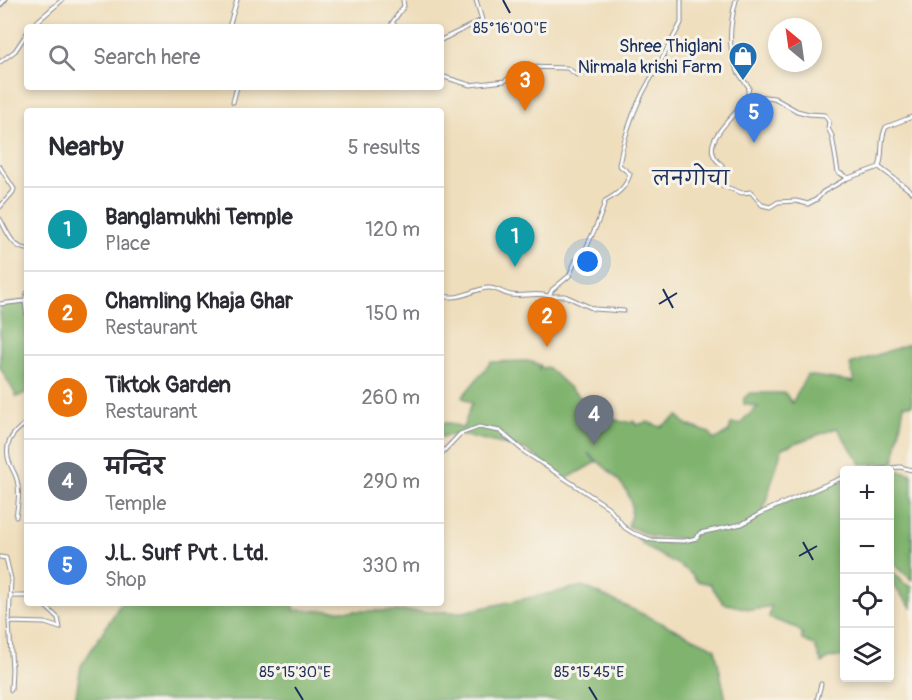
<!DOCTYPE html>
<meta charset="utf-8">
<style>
:root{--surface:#fff;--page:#f7f7f7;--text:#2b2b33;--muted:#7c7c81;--line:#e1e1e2;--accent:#111827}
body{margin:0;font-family:Pangolin,"Playpen Sans Deva",sans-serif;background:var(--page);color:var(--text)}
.controls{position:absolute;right:18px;bottom:18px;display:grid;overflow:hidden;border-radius:6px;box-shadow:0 3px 9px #0003}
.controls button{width:54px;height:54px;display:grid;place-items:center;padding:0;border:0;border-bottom:2px solid var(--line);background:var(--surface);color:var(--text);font:30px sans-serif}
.compass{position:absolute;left:768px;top:18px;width:54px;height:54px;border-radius:50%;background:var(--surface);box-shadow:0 3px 9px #0003;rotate:331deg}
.you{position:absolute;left:588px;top:262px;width:21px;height:21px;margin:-15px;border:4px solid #fff;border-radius:50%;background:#1a73e8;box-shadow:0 0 0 9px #1a73e833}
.badge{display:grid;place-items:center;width:39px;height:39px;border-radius:50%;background:var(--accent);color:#fff;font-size:20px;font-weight:700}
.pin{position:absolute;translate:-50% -50px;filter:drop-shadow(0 2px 3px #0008)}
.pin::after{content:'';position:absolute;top:32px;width:21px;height:18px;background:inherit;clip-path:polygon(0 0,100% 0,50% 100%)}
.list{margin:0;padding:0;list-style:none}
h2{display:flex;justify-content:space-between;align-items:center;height:78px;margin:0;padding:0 24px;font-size:26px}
h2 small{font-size:20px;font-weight:400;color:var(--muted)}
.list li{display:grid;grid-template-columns:39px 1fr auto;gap:18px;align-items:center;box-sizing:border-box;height:84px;padding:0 24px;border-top:2px solid var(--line)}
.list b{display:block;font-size:22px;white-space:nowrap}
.list p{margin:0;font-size:20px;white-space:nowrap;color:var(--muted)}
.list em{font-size:20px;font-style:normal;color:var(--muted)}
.icon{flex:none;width:33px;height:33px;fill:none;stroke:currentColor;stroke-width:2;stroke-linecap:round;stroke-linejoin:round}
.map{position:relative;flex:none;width:912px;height:700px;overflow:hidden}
.search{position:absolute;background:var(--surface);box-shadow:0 3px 9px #0003;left:24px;top:24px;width:420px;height:66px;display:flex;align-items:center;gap:15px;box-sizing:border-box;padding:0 21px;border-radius:6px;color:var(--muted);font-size:22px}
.panel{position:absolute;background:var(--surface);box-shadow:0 3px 9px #0003;left:24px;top:108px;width:420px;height:498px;border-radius:6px}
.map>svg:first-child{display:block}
.forest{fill:#80b46e;stroke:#4e7266;stroke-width:1.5}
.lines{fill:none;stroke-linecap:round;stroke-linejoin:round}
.street-casing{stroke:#85868d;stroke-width:5}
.secondary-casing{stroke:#85868d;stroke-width:7}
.street{stroke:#fff;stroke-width:3}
.secondary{stroke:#fff;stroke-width:4.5}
.ticks{fill:none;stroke:#1b2f5e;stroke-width:2}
.labels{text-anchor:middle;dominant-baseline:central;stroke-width:6;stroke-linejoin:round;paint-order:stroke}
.poi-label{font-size:18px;fill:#1b2f5e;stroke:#f7f3e8;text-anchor:end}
.neighbourhood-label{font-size:20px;fill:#1b2f5e;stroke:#f7f3e8}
.ticks-label{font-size:15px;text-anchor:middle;fill:#1b2f5e;stroke:#f7f3e8;stroke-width:6;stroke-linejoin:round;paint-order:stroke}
</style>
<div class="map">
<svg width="912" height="700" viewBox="0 0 912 700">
<rect width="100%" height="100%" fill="#f7f3e8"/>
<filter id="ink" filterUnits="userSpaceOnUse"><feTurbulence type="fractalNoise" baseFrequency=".0167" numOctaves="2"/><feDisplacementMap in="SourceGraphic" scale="12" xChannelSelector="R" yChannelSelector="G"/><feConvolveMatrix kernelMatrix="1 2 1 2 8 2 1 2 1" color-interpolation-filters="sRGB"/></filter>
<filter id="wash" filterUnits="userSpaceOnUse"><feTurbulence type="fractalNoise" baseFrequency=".008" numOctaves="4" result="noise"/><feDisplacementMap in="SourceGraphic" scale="24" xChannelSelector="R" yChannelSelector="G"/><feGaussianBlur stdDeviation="1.35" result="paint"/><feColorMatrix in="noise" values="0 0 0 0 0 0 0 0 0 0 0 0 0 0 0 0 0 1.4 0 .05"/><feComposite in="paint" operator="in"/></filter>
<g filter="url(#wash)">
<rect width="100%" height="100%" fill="#efdebc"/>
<!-- forest -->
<path class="forest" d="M25 301 27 317V392L17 397 0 367V306Z
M912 343V405H904L894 463 861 464 837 428 782 448 763 511 844 478V656L830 658 822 663 814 645 802 640V633L795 627 769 618 771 606 753 610 723 603 710 584 697 581C682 559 651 558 636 536 651 541 670 546 685 541L677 538 652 537 628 526C630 519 633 510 631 502 625 481 603 466 588 453L596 462 566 479 527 450 460 434 441 437V423H450L463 428 472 403 462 397 491 362 526 361 533 362 541 366 539 369 547 367C566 383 608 430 634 421L636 425 647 422 661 427 678 416 687 425 710 433 714 440 729 432 731 424H741L745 418 758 407 744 404V398L750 393H785L792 403 807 375 854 382 850 364Z
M896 470 912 474V580L890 561V471Z
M890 568 905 584 912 587V608L890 582Z
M583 586 715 648 726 700H75L81 666 121 603H294V610L463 612Z"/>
</g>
<g filter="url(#ink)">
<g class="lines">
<!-- street casing -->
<g class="street-casing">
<path id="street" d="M736 0C731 19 728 43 734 62 736 71 743 80 749 87 748 92 748 97 745 101 734 118 694 145 722 165L723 186 742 193 751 192 762 205 770 207 778 202 796 201 808 204 817 199 823 192 848 178 879 167C884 153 879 140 886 127L912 117
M31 27 62 0
M229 27 237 0
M397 27 392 23 404 6 403 0
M441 40 482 20 476 0
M0 62 15 51 27 33
M441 76 470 85 505 81 524 67 567 68 577 75 601 66 629 71 642 68 656 70 681 23V0
M748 95 774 98 797 111 809 114 825 115 829 122 828 128 832 136 838 172 848 178
M233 102 237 87
M0 167 14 189 13 192 0 207
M879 167 912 192
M0 219C7 231 12 248 27 249
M27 293 25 301 27 317
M441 296C465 300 469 290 488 288 496 287 503 294 511 295 524 297 535 292 549 296L552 290 569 276 576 260 583 256C590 237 601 220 605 201 618 194 626 187 630 174L619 165C625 131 638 98 656 70
M549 296H565L594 309 624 311
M0 304 25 301
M441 454 460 434 479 427 500 431 526 453 608 507 625 528 633 533 652 540 684 541 697 538 700 533 742 524 763 512 844 477
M871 470 900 467 912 470
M16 517C18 504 20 493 17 480 15 472 9 465 8 457 5 441 14 431 27 423
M0 557 6 558 11 579 9 622 12 669 11 690
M12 596H27
M9 622 45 623 60 628 58 618 42 603
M817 700 821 684"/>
</g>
<!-- secondary casing -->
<g class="secondary-casing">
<path id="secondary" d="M0 4 4 0"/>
</g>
<!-- street -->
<use href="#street" class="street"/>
<!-- secondary -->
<use href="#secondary" class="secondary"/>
</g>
</g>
<!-- ticks -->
<path class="ticks" d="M503 0 510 13M663 289 673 308M659 304 677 293M803 542 813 560M799 556 817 546M295 687 303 700M589 687 597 700"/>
<!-- icons -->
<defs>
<g id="shop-pin" transform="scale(1.5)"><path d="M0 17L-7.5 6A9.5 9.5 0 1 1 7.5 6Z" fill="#1f6fb2" stroke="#f7f3e8"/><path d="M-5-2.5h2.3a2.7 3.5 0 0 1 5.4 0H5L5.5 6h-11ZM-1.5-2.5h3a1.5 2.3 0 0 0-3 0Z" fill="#fff"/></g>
</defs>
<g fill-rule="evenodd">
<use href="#shop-pin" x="743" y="56"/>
</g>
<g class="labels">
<!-- poi labels -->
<g class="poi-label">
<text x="722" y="46">Shree Thiglani<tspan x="722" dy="21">Nirmala krishi Farm</tspan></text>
</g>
<!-- neighbourhood labels -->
<g class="neighbourhood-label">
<text x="691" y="178">लनगोचा</text>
</g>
</g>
<g class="ticks-label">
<text x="510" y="33">85°16'00"E</text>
<text x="295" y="677">85°15'30"E</text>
<text x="589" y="677">85°15'45"E</text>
</g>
</svg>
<div class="controls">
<button>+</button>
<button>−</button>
<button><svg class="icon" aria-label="locate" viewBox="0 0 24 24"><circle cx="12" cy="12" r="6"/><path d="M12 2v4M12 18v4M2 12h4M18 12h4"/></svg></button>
<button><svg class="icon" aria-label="layers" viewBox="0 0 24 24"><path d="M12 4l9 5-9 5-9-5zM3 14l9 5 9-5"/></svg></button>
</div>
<svg class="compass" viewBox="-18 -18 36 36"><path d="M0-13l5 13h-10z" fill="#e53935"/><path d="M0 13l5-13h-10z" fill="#7c7c81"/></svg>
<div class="you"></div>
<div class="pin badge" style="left:515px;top:267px;background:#0f9aa8">1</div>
<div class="pin badge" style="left:547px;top:347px;background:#e8710a">2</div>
<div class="pin badge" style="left:525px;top:111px;background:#e8710a">3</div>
<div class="pin badge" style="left:594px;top:445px;background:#6b7280">4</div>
<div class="pin badge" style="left:754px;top:143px;background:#3f7fe0">5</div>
<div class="search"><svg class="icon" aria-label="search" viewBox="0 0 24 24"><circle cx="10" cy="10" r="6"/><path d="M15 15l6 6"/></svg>Search here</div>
<section class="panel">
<h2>Nearby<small>5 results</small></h2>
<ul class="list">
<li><span class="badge" style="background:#0f9aa8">1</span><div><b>Banglamukhi Temple</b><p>Place</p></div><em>120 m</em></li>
<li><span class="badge" style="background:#e8710a">2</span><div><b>Chamling Khaja Ghar</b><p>Restaurant</p></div><em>150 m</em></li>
<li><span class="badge" style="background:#e8710a">3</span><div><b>Tiktok Garden</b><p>Restaurant</p></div><em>260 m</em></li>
<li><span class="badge" style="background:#6b7280">4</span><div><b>मन्दिर</b><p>Temple</p></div><em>290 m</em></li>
<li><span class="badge" style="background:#3f7fe0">5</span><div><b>J.L. Surf Pvt . Ltd.</b><p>Shop</p></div><em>330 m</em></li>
</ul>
</section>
</div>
